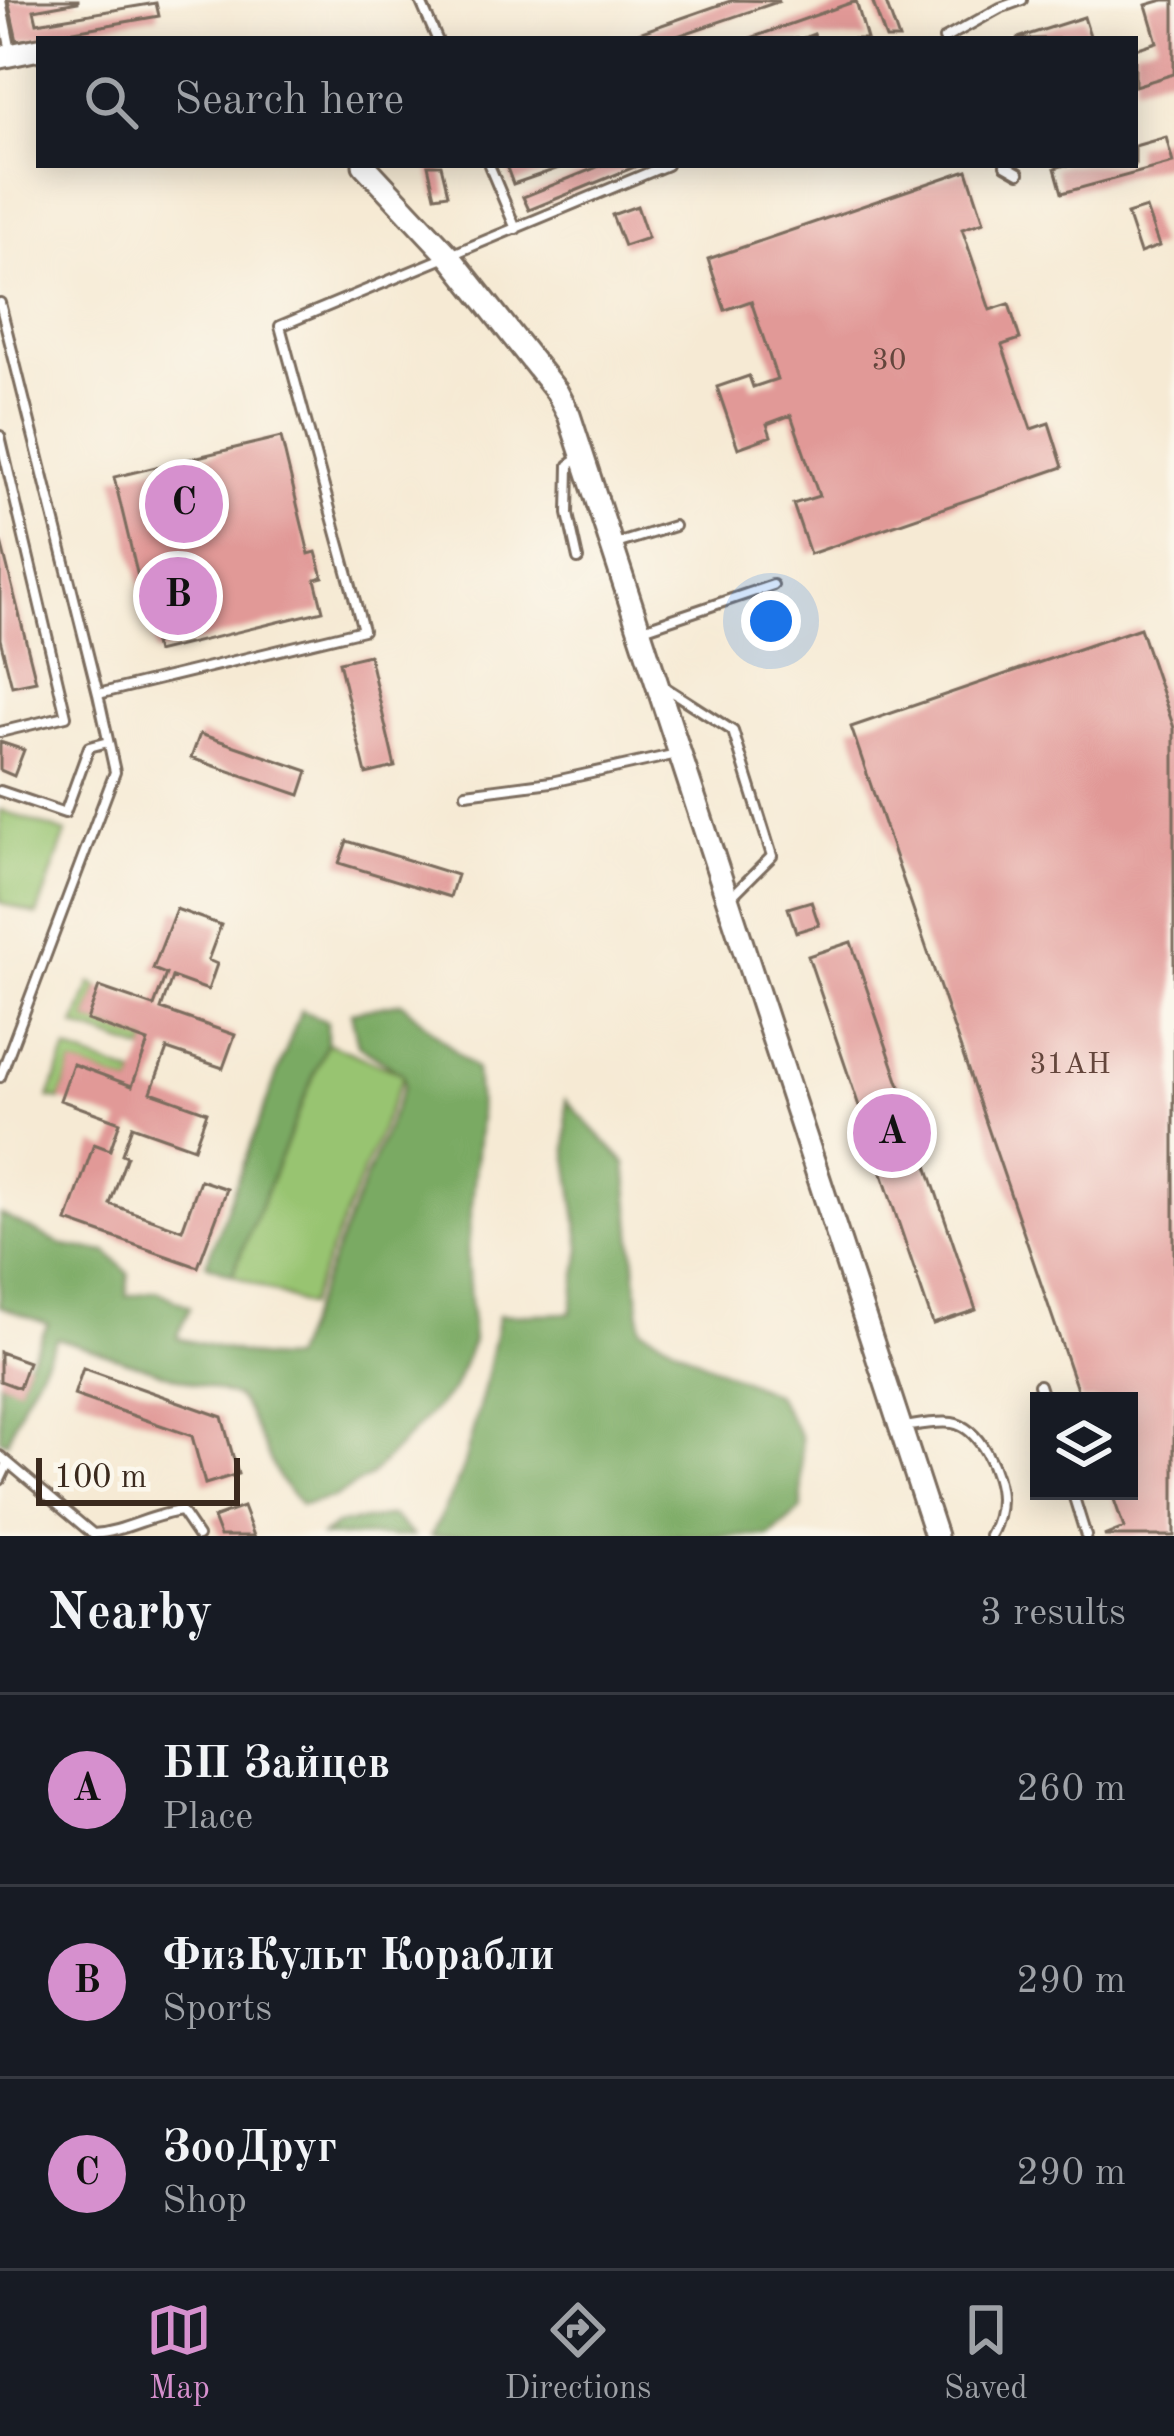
<!DOCTYPE html>
<meta charset="utf-8">
<style>
:root{--surface:#171b24;--page:#242831;--text:#f1f3f6;--muted:#9ea1a6;--line:#363941;--accent:#d690ce}
body{margin:0;font-family:"Old Standard TT",serif;background:var(--page);color:var(--text)}
.controls{position:absolute;right:36px;bottom:36px;display:grid;overflow:hidden;border-radius:0px;box-shadow:0 6px 30px #0003}
.controls button{width:108px;height:108px;display:grid;place-items:center;padding:0;border:0;border-bottom:3px solid var(--line);background:var(--surface);color:var(--text);font:60px sans-serif}
.scale{position:absolute;left:36px;bottom:30px;width:204px;box-sizing:border-box;padding-left:12px;border:6px solid #3b2a1e;border-top:0;font-size:33px;line-height:42px;white-space:nowrap;color:#3b2a1e;-webkit-text-stroke:9px #fbf7ec;paint-order:stroke}
.you{position:absolute;left:771px;top:621px;width:42px;height:42px;margin:-30px;border:9px solid #fff;border-radius:50%;background:#1a73e8;box-shadow:0 0 0 18px #1a73e833}
.badge{display:grid;place-items:center;width:78px;height:78px;border-radius:50%;background:var(--accent);color:#111;font-size:39px;font-weight:700}
.pin{position:absolute;translate:-50% -50%;border:6px solid #fff;box-shadow:0 3px 12px #0006}
.list{margin:0;padding:0;list-style:none}
h2{display:flex;justify-content:space-between;align-items:center;height:156px;margin:0;padding:0 48px;font-size:51px}
h2 small{font-size:39px;font-weight:400;color:var(--muted)}
.list li{display:grid;grid-template-columns:78px 1fr auto;gap:36px;align-items:center;box-sizing:border-box;height:192px;padding:0 48px;border-top:3px solid var(--line)}
.list b{display:block;font-size:45px;white-space:nowrap}
.list p{margin:0;font-size:39px;white-space:nowrap;color:var(--muted)}
.list em{font-size:39px;font-style:normal;color:var(--muted)}
.icon{flex:none;width:66px;height:66px;fill:none;stroke:currentColor;stroke-width:2;stroke-linecap:round;stroke-linejoin:round}
.map{position:relative;flex:none;width:1174px;height:1536px;overflow:hidden}
.search{position:absolute;background:var(--surface);box-shadow:0 6px 30px #0003;left:36px;right:36px;top:36px;height:132px;display:flex;align-items:center;gap:30px;box-sizing:border-box;padding:0 42px;border-radius:0px;color:var(--muted);font-size:45px}
.sheet{height:732px;background:var(--surface)}
nav{display:flex;justify-content:space-around;align-items:center;box-sizing:border-box;height:168px;border-top:3px solid var(--line);background:var(--surface);font-size:33px;color:var(--muted)}
nav a{display:grid;justify-items:center;gap:6px}
nav .on{color:var(--accent)}
.map>svg:first-child{display:block}
.green{fill:#98c471;stroke:#6a7748;stroke-width:3}
.forest{fill:#7aaa63;stroke:#5a6a40;stroke-width:3}
.building{fill:#e19997}
.lines{fill:none;stroke-linecap:round;stroke-linejoin:round}
.service-casing{stroke:#7c6d5e;stroke-width:14}
.tertiary-casing{stroke:#7c6d5e;stroke-width:27}
.service{stroke:#fff;stroke-width:8}
.tertiary{stroke:#fff;stroke-width:21}
.labels{text-anchor:middle;dominant-baseline:central;stroke-width:9;stroke-linejoin:round;paint-order:stroke}
.number-label{font-size:30px;fill:#64463c}
</style>
<div class="map">
<svg width="1174" height="1536" viewBox="0 0 1174 1536">
<rect width="100%" height="100%" fill="#fbf7ec"/>
<filter id="ink" filterUnits="userSpaceOnUse"><feTurbulence type="fractalNoise" baseFrequency=".00833" numOctaves="2"/><feDisplacementMap in="SourceGraphic" scale="24" xChannelSelector="R" yChannelSelector="G"/><feConvolveMatrix kernelMatrix="1 2 1 2 8 2 1 2 1" color-interpolation-filters="sRGB"/></filter>
<filter id="wash" filterUnits="userSpaceOnUse"><feTurbulence type="fractalNoise" baseFrequency=".004" numOctaves="4" result="noise"/><feDisplacementMap in="SourceGraphic" scale="48" xChannelSelector="R" yChannelSelector="G"/><feGaussianBlur stdDeviation="2.7" result="paint"/><feColorMatrix in="noise" values="0 0 0 0 0 0 0 0 0 0 0 0 0 0 0 0 0 1.4 0 .05"/><feComposite in="paint" operator="in"/></filter>
<g filter="url(#wash)">
<rect width="100%" height="100%" fill="#f6ead4"/>
<!-- green -->
<path class="green" d="M0 810 66 833 37 915 0 902Z
M91 983 99 987 87 1020 148 1042 145 1051 75 1026Z
M327 1043 404 1074 308 1306 232 1275Z
M67 1050 136 1076 132 1086 73 1065 60 1100 49 1098Z"/>
<!-- forest -->
<path class="forest" d="M401 1002 476 1070 480 1119 467 1259 473 1341 452 1391 369 1477 333 1498 301 1505 279 1479 246 1409 237 1397 57 1338 24 1399 7 1442 0 1439V1381L19 1387 28 1362 48 1324 0 1306V1214L64 1246 107 1252 129 1274 126 1296 157 1291 190 1307 177 1338 263 1358 291 1359 404 1086 403 1074 358 1045 351 1012Z
M301 1010 327 1022V1043L232 1275 206 1264Z
M566 1100 626 1164 641 1328 706 1363 776 1395 801 1437 802 1509 770 1536H431L461 1475 484 1389 499 1315 571 1313 581 1248 567 1151Z
M392 1516 413 1536H322L337 1524Z"/>
<g id="blocks">
<!-- building -->
<path class="building" d="M8 0H78V2L34 10 37 23 156 3 159 16 17 41Z
M733 0 780 1 669 39H622Z
M872 0H885L899 39H886Z
M1163 0H1174V74L1135 86V49L1157 42 1146 5Z
M856 1 867 39H816L814 34 801 39H748Z
M1084 17 1091 39H1019L1018 38Z
M1166 137 1173 163 1062 193 1055 168 1065 165H1135V146Z
M428 165H441L448 194 435 196Z
M506 165H565V166L513 184Z
M602 165H639L529 210 523 197Z
M967 170 984 222 962 229 990 310 1009 304 1020 339 1002 345 1031 429 1049 423 1063 467 810 554 793 504 819 496 791 415 767 424 771 436 738 448 717 387 749 376 753 387 777 379 751 301 725 310 708 259Z
M637 206 648 238 624 246 612 215Z
M1146 208 1159 246 1140 253 1127 214Z
M281 437 309 554 316 552 323 577 315 579 323 611 156 652 114 477Z
M0 538 36 681 12 686 0 639Z
M1140 628 1174 728V1536H1104L1124 1528 1111 1491H1129V1401H1081L851 727Z
M369 655 395 767 366 774 339 662Z
M200 734 308 771 300 795 191 758Z
M0 742 24 750 14 776 0 770Z
M347 841 457 875 450 897 339 863Z
M811 901 819 925 796 932 788 908Z
M176 909 221 925 208 960 217 964 208 990 172 977 161 1009 235 1035 223 1068 167 1049 151 1092 207 1112 194 1148 132 1126 122 1154 127 1156 110 1204 182 1230 200 1180 227 1189 198 1267 67 1221 94 1144 110 1150 120 1122 60 1100 73 1064 132 1086 148 1042 87 1020 99 987 154 1006 166 974 153 969Z
M851 942 976 1310 933 1324 808 956Z
M0 1352 28 1362 19 1388 0 1381Z
M83 1368 222 1417 238 1474 205 1484 192 1436 74 1395Z
M243 1507 254 1536H220L213 1518Z"/>
</g>
</g>
<g filter="url(#ink)">
<use href="#blocks" fill-opacity="0" stroke="#7c6d5e" stroke-width="3"/>
<g class="lines">
<!-- service casing -->
<g class="service-casing">
<path id="service" d="M1 0 11 52
M420 0 437 39
M944 39 1000 8 1022 0
M489 165 516 229
M1005 165 1019 173
M0 303 98 694
M0 436 66 716 0 732
M613 545 674 526
M578 559 568 514 569 465 581 457
M643 629 773 585
M666 688 733 731 772 856 732 896
M0 791 65 813 89 747 108 742
M466 793 551 782 677 754
M0 1077 115 772 98 694 363 630 280 326 667 165
M1039 1385 1044 1401
M903 1427C918 1425 937 1421 952 1423 980 1427 1000 1474 1000 1499 1000 1513 997 1524 990 1536
M0 1456 93 1534C124 1532 150 1515 181 1511L198 1536
M0 1480 8 1463
M1072 1491 1086 1536"/>
</g>
<!-- tertiary casing -->
<g class="tertiary-casing">
<path id="tertiary" d="M0 57 39 49
M364 165 450 257 557 392 569 415 936 1536"/>
</g>
<!-- service -->
<use href="#service" class="service"/>
<!-- tertiary -->
<use href="#tertiary" class="tertiary"/>
</g>
</g>
<g class="labels">
<!-- number labels -->
<g class="number-label">
<text x="889" y="361">30</text>
<text x="1070" y="1065">31АН</text>
</g>
</g>
</svg>
<div class="controls">
<button><svg class="icon" aria-label="layers" viewBox="0 0 24 24"><path d="M12 4l9 5-9 5-9-5zM3 14l9 5 9-5"/></svg></button>
</div>
<div class="scale">100 m</div>
<div class="you"></div>
<div class="pin badge" style="left:892px;top:1133px">A</div>
<div class="pin badge" style="left:178px;top:596px">B</div>
<div class="pin badge" style="left:184px;top:504px">C</div>
<div class="search"><svg class="icon" aria-label="search" viewBox="0 0 24 24"><circle cx="10" cy="10" r="6"/><path d="M15 15l6 6"/></svg>Search here</div>
</div>
<section class="sheet">
<h2>Nearby<small>3 results</small></h2>
<ul class="list">
<li><span class="badge">A</span><div><b>БП Зайцев</b><p>Place</p></div><em>260 m</em></li>
<li><span class="badge">B</span><div><b>ФизКульт Корабли</b><p>Sports</p></div><em>290 m</em></li>
<li><span class="badge">C</span><div><b>ЗооДруг</b><p>Shop</p></div><em>290 m</em></li>
</ul>
</section>
<nav>
<a class="on"><svg class="icon" aria-label="map" viewBox="0 0 24 24"><path d="M3 6l6-2 6 2 6-2v14l-6 2-6-2-6 2zM9 4v14M15 6v14"/></svg>Map</a>
<a><svg class="icon" aria-label="directions" viewBox="0 0 24 24"><path d="M12 3l9 9-9 9-9-9zM9 14v-3h6M13 9l2 2-2 2"/></svg>Directions</a>
<a><svg class="icon" aria-label="saved" viewBox="0 0 24 24"><path d="M7 4h10v16l-5-4-5 4z"/></svg>Saved</a>
</nav>
